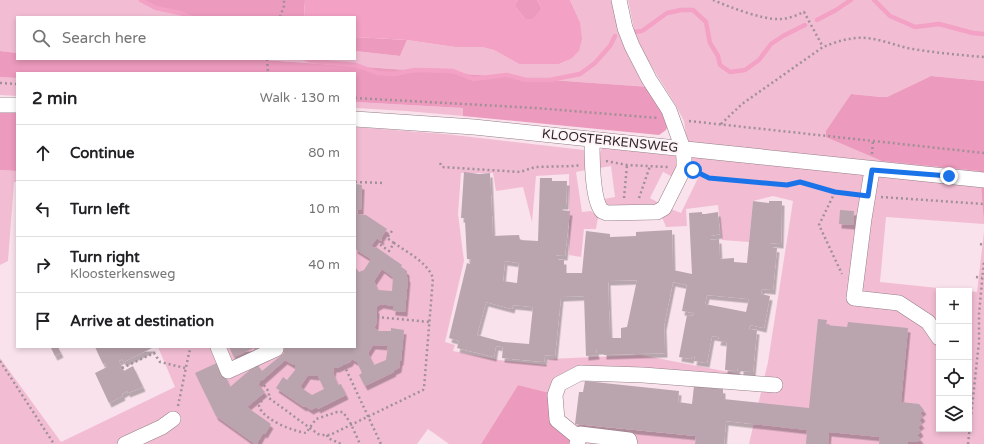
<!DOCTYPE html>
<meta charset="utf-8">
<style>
:root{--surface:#fff;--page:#f6f6f6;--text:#202124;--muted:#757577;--line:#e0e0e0}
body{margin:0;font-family:"Varela Round",sans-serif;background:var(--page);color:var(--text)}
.controls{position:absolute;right:12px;bottom:12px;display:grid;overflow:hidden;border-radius:0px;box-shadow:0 2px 6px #0003}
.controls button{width:36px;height:36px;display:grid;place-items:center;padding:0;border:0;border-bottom:1px solid var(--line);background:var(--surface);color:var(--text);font:20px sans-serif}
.stop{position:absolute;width:12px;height:12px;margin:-9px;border:3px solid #1a73e8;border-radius:50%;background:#fff}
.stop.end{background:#1a73e8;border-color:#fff;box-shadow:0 1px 4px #0008}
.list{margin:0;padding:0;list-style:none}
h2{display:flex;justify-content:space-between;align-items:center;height:52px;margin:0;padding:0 16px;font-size:17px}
h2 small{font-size:13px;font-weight:400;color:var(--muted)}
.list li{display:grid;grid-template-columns:26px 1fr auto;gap:12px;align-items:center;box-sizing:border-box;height:56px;padding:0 16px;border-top:1px solid var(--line)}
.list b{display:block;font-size:15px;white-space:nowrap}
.list p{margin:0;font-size:13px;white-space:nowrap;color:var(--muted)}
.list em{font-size:13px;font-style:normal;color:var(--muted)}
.icon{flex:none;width:22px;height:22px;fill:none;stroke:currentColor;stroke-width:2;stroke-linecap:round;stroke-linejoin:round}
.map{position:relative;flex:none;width:984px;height:444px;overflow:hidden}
.search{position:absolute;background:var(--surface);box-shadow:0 2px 6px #0003;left:16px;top:16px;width:340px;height:44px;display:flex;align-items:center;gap:10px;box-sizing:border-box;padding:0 14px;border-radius:0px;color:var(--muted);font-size:15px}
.panel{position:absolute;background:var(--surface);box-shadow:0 2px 6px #0003;left:16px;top:72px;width:340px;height:276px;border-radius:0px}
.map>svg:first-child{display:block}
.green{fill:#f2bdd3;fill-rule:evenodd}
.forest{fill:#ec9abd}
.water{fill:#f3a1c4}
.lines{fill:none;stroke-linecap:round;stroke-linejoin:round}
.stream{stroke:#f3a1c4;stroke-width:4.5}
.building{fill:#baa4ad;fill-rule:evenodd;filter:url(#shadow)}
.minor-casing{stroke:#947f87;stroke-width:16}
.path{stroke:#a19097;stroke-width:2.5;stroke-dasharray:2 3;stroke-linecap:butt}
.minor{stroke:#fff;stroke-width:15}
.route{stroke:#1a73e8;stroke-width:5}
.labels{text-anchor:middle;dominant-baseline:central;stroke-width:4;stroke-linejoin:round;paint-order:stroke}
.street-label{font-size:13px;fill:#2f262a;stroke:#fdf3f7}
</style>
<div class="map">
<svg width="984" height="444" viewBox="0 0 984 444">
<defs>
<filter id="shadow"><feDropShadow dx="2.5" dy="4.5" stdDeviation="0" flood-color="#0004"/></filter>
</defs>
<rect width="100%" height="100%" fill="#f9e2eb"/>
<!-- green -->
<path class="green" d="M0 0H139L170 12 189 17H17V53L0 51Z
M570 0H614L650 87 249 59H355V51L400 56 407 40 455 47H482L494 50 519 64H559L571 59 580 22Z
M628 0H984V81L931 76 887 97H882L851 94 826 132 827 137 980 171 984 224 886 217 880 282 977 292 984 232V444H749L768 362 793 201 773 196 753 201 749 242 722 240 718 205 686 209 687 226 666 227 662 217 669 214 671 209 681 213 698 178 689 173 673 177 663 172 650 198 659 203 657 205 618 208 606 205 604 199 615 197 611 166 599 168 598 156 602 148 689 157 684 121 675 104 645 56 635 34ZM939 291H969V429H939Z
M0 77 17 78V96L0 95Z
M355 102 463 108V116L406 111 355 108Z
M355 127 445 134 584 150 586 170 576 172 582 212 591 211 598 217 596 229H584L581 257 569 255V174L536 176 532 222 523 187 496 191 493 173H461L458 214 464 261 445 342 455 345 453 351 499 360 547 365 548 359 641 355 744 375 753 378 580 366 550 393 518 385 481 444H449L428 429 417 444H0V358L61 442 175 387 158 347H355Z
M0 170 17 171V182H14L8 261 0 265Z
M575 424 696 436 695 444H572Z"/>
<!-- forest -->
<path class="forest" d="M139 0H305L304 17H189L170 12Z
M518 0H537L542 9 533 19H525L516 8V3Z
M355 37 407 40 400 56 355 51Z
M0 51 17 53V59H249L650 87 668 125 666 130 659 135 463 116V108L355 102V73H17V78L0 77Z
M931 76 984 81V224L980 171 882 161 826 137V131L851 94 881 97H887Z
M0 111 17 112V171L0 170Z
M518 385 550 393 573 440 572 444H481Z"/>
<!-- water -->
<path class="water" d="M305 0H518L516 3V8L525 19H532L542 9 537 0H570L580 22 582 39 579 51 571 59 559 64H519L494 50 482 47H455L407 40 355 37V17H304Z"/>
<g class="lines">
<!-- stream -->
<path class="stream" d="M141 0 156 8 180 13 190 17
M874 0 890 16 915 27 939 24 973 33 984 34
M817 20 836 10 851 0
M634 32 642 31 667 13 681 10H693L706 22 710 43 718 56 720 65 730 72 745 70 759 60 771 44 783 36 805 25
M306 59 311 61 356 65 377 73 394 74 415 70 453 71 473 79 507 75 526 80H550L580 74 595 63 610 46 615 36"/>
</g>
<!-- building -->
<path class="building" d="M464 172 479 174 490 173 493 236 519 235 520 240 538 241 540 178H552V181H567L566 205H560V210L570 211 565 256 556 255V260H564V273H582L586 231 610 234V237L636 236V232L672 230 673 270 692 274 689 213 702 212V214H705L718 212 720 234 710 236V240L719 239 720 259 734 258V262L747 263 753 201 769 203V201H782L781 244 771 243V247L777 248 773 290 762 289 761 294 770 296 764 328 750 325 749 329 757 330 753 372 741 371V367H738L737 371 725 370 727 342 718 341 719 337 712 336 707 363 694 361 695 356H692L691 359 679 357 687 315 693 316 694 313 682 311 687 285 673 282 664 326 665 353 604 355V350H596L597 355 586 356 584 296 561 297 555 356 545 355 544 362 502 358 503 347 496 346 494 357 457 348 459 341 449 338 467 263 470 264 471 259H467L465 221H471V218H461ZM505 261 519 263 517 283 503 281ZM637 280 627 327 621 328V338H610L608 281ZM707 295 749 299 746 312 705 304ZM486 302 512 309 513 305 533 307 529 344 503 342 477 335Z
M355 184 362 185 361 210H357V214L366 215 387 229 381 238 382 239 381 241 377 238 371 246 375 248 376 247 402 265 401 267 407 271V277L408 278 405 312 393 311V306L381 304 376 307 377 310 376 325 374 328 379 331H391V328L404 330 401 361H400L399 368 393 371 394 372 365 386 359 375 362 373 357 362 352 359 350 362 337 368H334L333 373 338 385 341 384 346 395 318 409 317 407 311 410 305 406 304 407 276 388 283 377 287 380 295 370V365L292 364 285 360 258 384 265 392 247 407 271 424 265 434 263 433 257 444H255L216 416 195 373 219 362 230 387 257 364 262 371 284 353 281 347H355V267L359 272 364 270 371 259 355 249ZM382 269 393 277 392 291 378 290 374 281ZM373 345 388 346 386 360 374 365 368 353ZM308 375 318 376 324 389 312 395 300 387Z
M840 210 854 211 853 225 839 224Z
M818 319 827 320 826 325 847 327 848 322 908 328 901 402 919 404 924 410 920 413 923 417 919 420 922 424 918 427 921 432 917 435 921 439 917 442 908 441V444H879L880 437 829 432 828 444H806L807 430 726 421 724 444H695L696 436 575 424 579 392H583L585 381 679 391 678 402 692 404 694 386 723 389V399L809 408Z
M53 347H58L61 353 55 356 51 348Z
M95 347H154L124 362 122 359 119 361 124 371 133 366 143 387 128 393 127 391 122 394 123 396 109 403 95 373 107 367 105 363 103 364Z
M229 347H261L255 350 254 348 234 357Z"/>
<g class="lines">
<!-- minor casing -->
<g class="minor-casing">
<path id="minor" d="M0 105H17
M355 119 474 127 984 180
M592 139C592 155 592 200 602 211L607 213 657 212 664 208 684 168V159L683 149 669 110 649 79 632 46 625 28 619 0
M872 170 864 219 854 298 899 303 928 322 939 338
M218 347 228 371 276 349
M579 438 557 420 555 395 559 384 580 373 643 375 775 385
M125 444 162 427 173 419
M577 444 580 434 629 440 630 444"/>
</g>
<!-- path -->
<path class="path" d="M713 0C730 7 762 20 780 19 788 19 797 15 804 12L823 47
M280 17 284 6V0
M267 59 268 73
M0 83 17 84
M355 98 536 108 658 118
M689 121 984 153
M721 124 742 104 823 47C833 43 844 39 856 38 876 36 894 46 913 49 937 53 960 55 984 57
M872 154 873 140
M606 161 627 165 668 167
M440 163 442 167 520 172 535 167 576 166 579 165
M697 172 709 178 787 185 800 182 835 192 854 194
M355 182 385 183
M835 192 819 225 842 274
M881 197 984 204
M624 198 627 165
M639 198 650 166
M392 231 387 238 394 243
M980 244 984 245
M976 277 982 278
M377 317 430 322
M0 361 54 444
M344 365 381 444
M122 368 154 353 160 362 185 368
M261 381 269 392V398L318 434 322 435H330L423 390 424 388 433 278C427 262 408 253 394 243L389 251 375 241
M264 396 259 406C263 420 293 431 306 433L316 419 337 412H343L351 424 360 444
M178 406 189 353 191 347
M327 435 328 438 341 444
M968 444 979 342V314L984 260"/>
<!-- minor -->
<use href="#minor" class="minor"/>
</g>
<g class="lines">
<!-- route -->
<path class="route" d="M693 170 709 178 787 185 800 182 835 192 868 196 872 170 949 176"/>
</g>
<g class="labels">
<!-- street labels -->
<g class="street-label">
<text transform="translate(610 141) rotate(6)">KLOOSTERKENSWEG</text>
</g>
</g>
</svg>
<div class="controls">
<button>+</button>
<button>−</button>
<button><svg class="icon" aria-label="locate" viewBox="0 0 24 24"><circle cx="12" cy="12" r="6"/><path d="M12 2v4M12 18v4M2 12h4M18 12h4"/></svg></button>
<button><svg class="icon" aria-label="layers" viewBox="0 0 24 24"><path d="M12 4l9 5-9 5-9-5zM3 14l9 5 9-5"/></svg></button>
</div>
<div class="stop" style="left:693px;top:170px"></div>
<div class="stop end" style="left:949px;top:176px"></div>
<div class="search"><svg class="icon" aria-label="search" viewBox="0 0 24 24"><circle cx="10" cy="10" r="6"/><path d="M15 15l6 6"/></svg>Search here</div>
<section class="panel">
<h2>2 min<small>Walk · 130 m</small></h2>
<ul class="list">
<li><svg class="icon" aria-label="ahead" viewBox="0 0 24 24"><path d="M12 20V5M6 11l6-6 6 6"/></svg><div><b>Continue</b></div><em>80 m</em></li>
<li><svg class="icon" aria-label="left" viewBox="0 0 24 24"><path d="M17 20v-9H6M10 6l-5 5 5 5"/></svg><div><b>Turn left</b></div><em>10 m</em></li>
<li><svg class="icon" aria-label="right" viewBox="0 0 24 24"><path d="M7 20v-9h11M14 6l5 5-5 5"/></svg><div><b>Turn right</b><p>Kloosterkensweg</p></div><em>40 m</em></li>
<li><svg class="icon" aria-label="arrive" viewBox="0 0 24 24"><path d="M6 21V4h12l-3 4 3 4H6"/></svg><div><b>Arrive at destination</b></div></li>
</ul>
</section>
</div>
